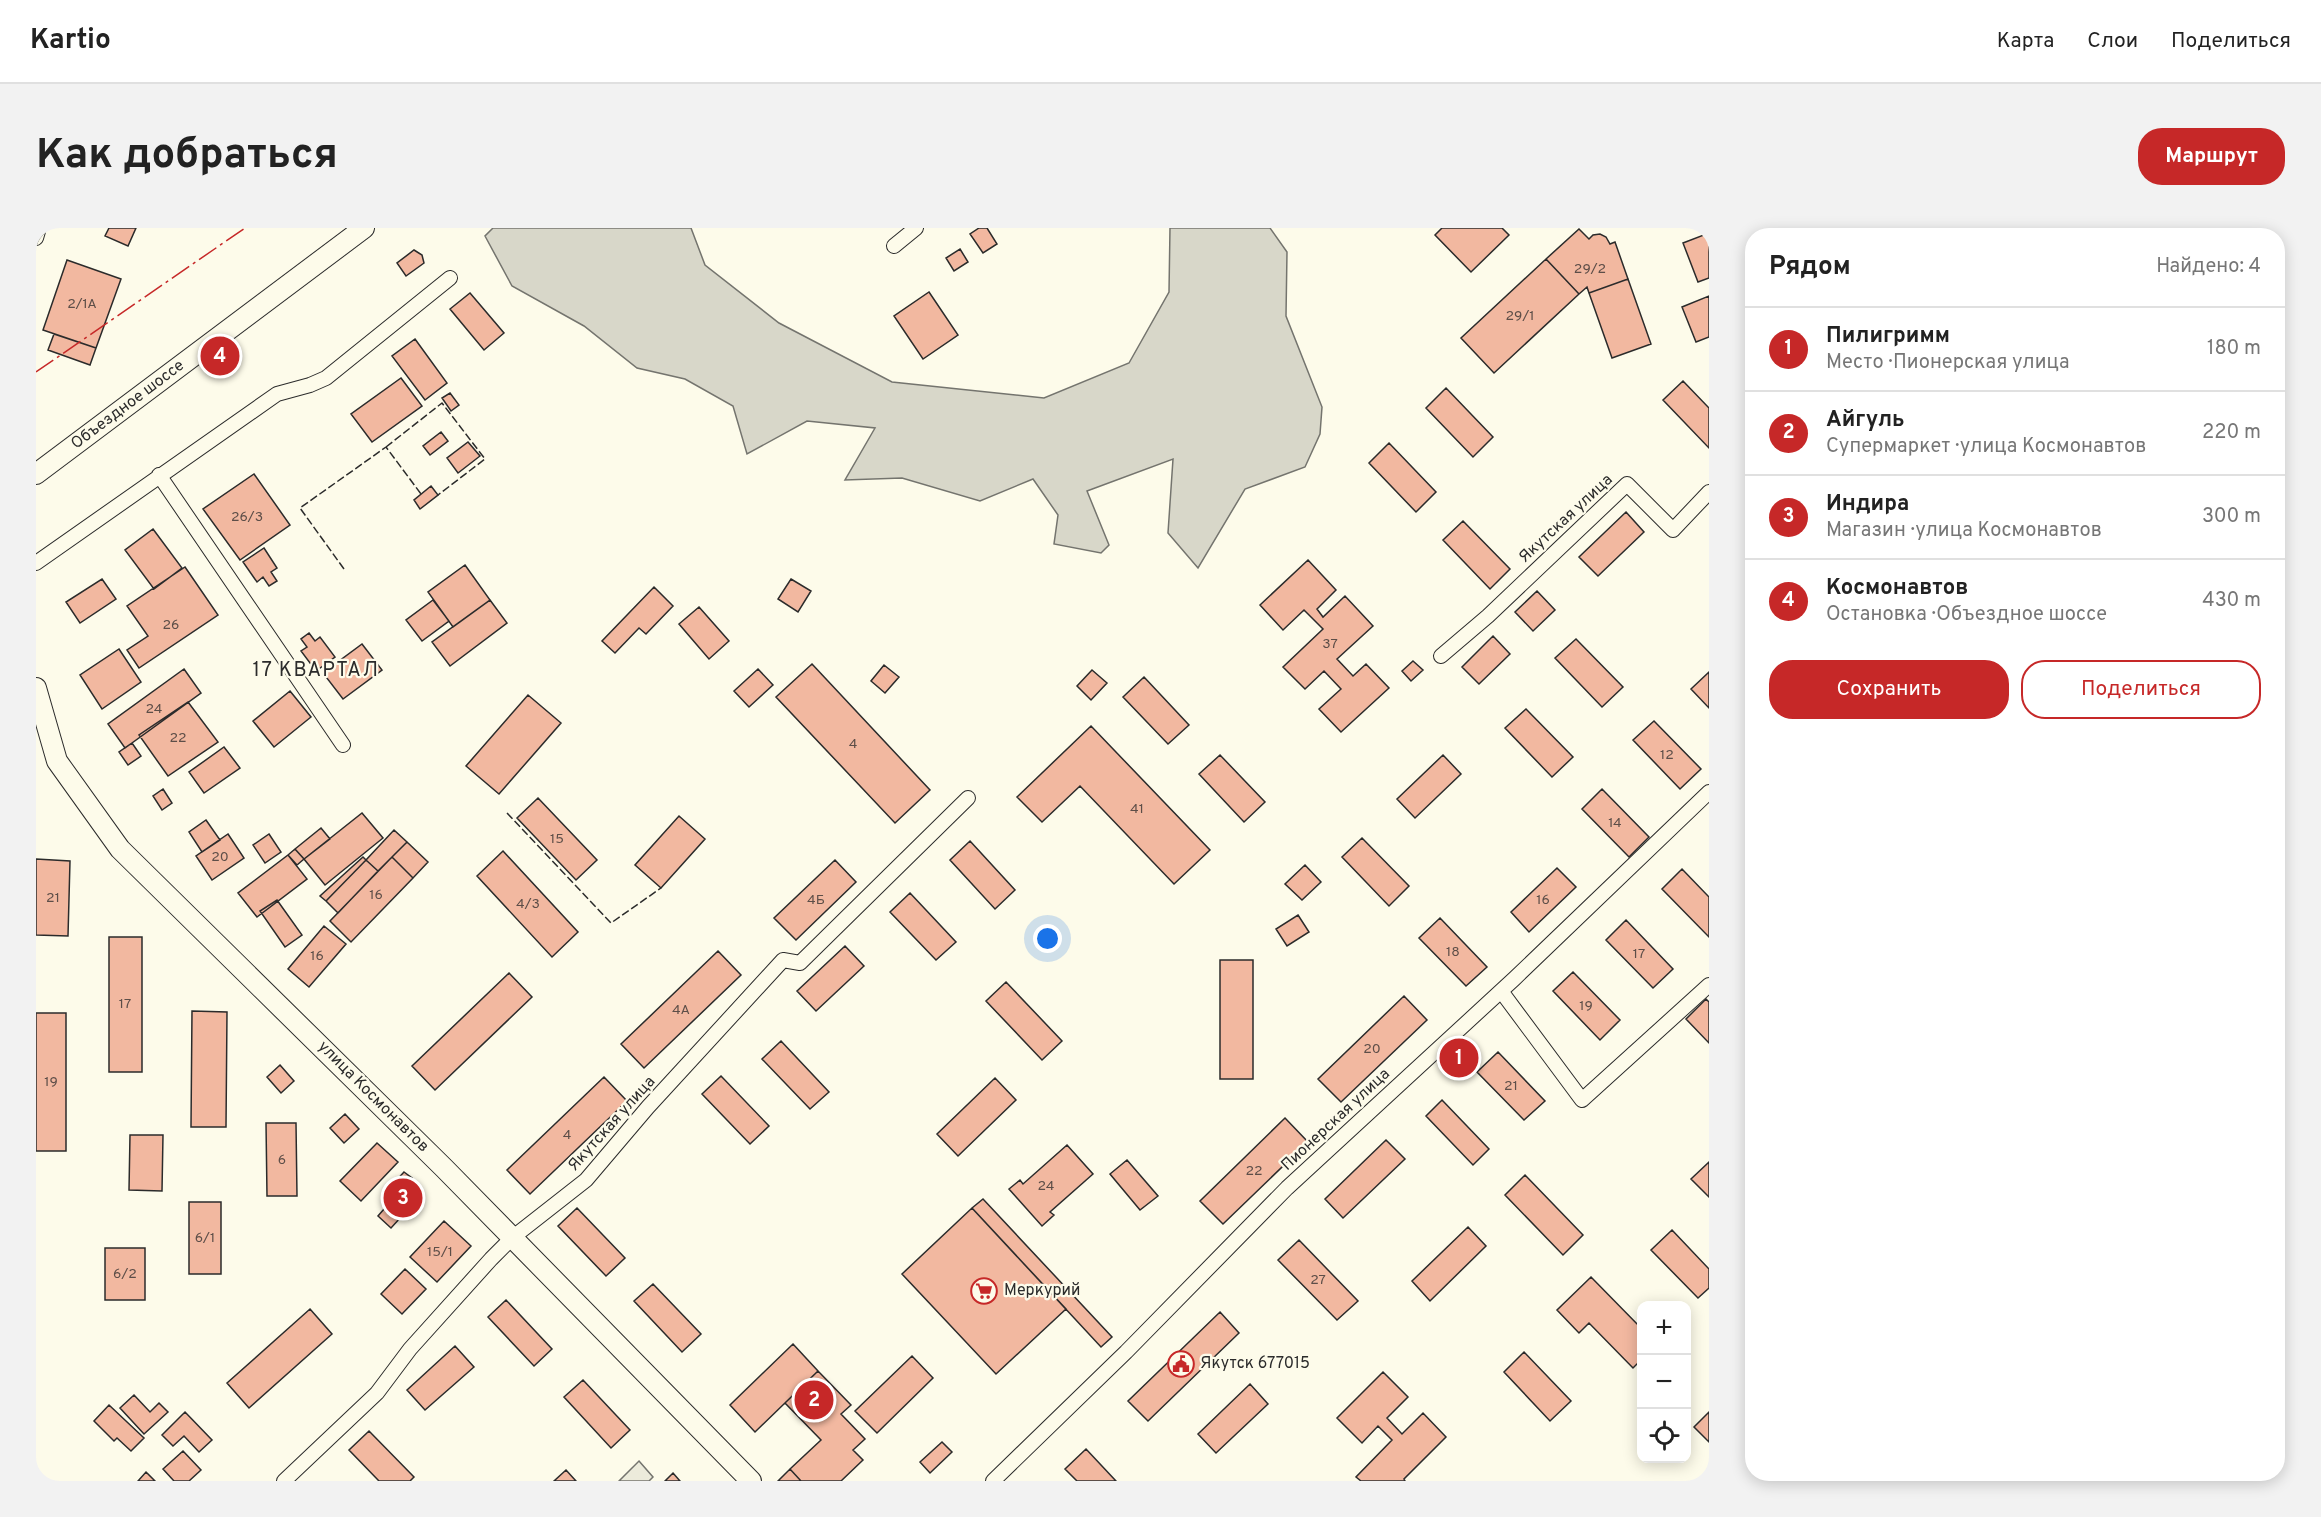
<!DOCTYPE html>
<html lang="ru">
<meta charset="utf-8">
<style>
:root{--surface:#fff;--page:#f2f2f2;--text:#222;--muted:#767676;--line:#e0e0e0;--accent:#c62828}
body{margin:0;font-family:Overpass,sans-serif;background:var(--page);color:var(--text)}
.controls{position:absolute;right:18px;bottom:18px;display:grid;overflow:hidden;border-radius:12px;box-shadow:0 3px 15px #0003}
.controls button{width:54px;height:54px;display:grid;place-items:center;padding:0;border:0;border-bottom:2px solid var(--line);background:var(--surface);color:var(--text);font:30px sans-serif}
.you{position:absolute;left:1012px;top:711px;width:21px;height:21px;margin:-15px;border:4px solid #fff;border-radius:50%;background:#1a73e8;box-shadow:0 0 0 9px #1a73e833}
.badge{display:grid;place-items:center;width:39px;height:39px;border-radius:50%;background:var(--accent);color:#fff;font-size:20px;font-weight:700}
.pin{position:absolute;translate:-50% -50%;border:3px solid #fff;box-shadow:0 2px 6px #0006}
.list{margin:0;padding:0;list-style:none}
h2{display:flex;justify-content:space-between;align-items:center;height:78px;margin:0;padding:0 24px;font-size:26px}
h2 small{font-size:20px;font-weight:400;color:var(--muted)}
.list li{display:grid;grid-template-columns:39px 1fr auto;gap:18px;align-items:center;box-sizing:border-box;height:84px;padding:0 24px;border-top:2px solid var(--line)}
.list b{display:block;font-size:22px;white-space:nowrap}
.list p{margin:0;font-size:20px;white-space:nowrap;color:var(--muted)}
.list em{font-size:20px;font-style:normal;color:var(--muted)}
.actions{display:flex;gap:12px;padding:18px 24px}
.actions a{flex:1;padding:14px 0;border:2px solid var(--accent);border-radius:24px;text-align:center;font-size:21px;color:var(--accent)}
.actions .main{background:var(--accent);color:#fff}
.icon{flex:none;width:33px;height:33px;fill:none;stroke:currentColor;stroke-width:2;stroke-linecap:round;stroke-linejoin:round}
.map{position:relative;flex:none;width:1673px;height:1253px;overflow:hidden;border-radius:24px}
header{display:flex;align-items:center;gap:36px;box-sizing:border-box;height:84px;padding:0 30px;background:var(--surface);border-bottom:2px solid var(--line)}
header strong{font-size:28px}
nav{display:flex;gap:33px;margin-inline-start:auto;font-size:21px}
.intro{display:flex;align-items:center;justify-content:space-between;box-sizing:border-box;height:144px;padding:0 36px}
h1{margin:0;font-size:42px}
.button{padding:15px 27px;border-radius:24px;background:var(--accent);color:#fff;font-size:21px;font-weight:700}
main{display:flex;gap:36px;padding:0 36px}
aside{flex:1;background:var(--surface);border-radius:24px;box-shadow:0 3px 15px #0003}
.map>svg:first-child{display:block}
.green{fill:#ecebdb;stroke:#74746e;stroke-width:1.5}
.water{fill:#d8d7c9;stroke:#74746e;stroke-width:1.5}
.building{fill:#f2b8a0;stroke:#2b2b2b;stroke-width:1.5}
.lines{fill:none;stroke-linecap:round;stroke-linejoin:round}
.street-casing{stroke:#2b2b2b;stroke-width:16}
.secondary-casing{stroke:#2b2b2b;stroke-width:22}
.street{stroke:#fdfbea;stroke-width:14}
.secondary{stroke:#fdfbea;stroke-width:20}
.fence{stroke:#2b2b2b;stroke-width:1.5;stroke-dasharray:8 3;stroke-linecap:butt}
.power{stroke:#c62828;stroke-width:1.5;stroke-dasharray:21 4.5 3 4.5;stroke-linecap:butt}
.labels{text-anchor:middle;dominant-baseline:central;stroke-width:4.5;stroke-linejoin:round;paint-order:stroke}
.number-label{font-size:14px;fill:#5d4e48}
.street-label{font-size:16px;fill:#2b2b2b;stroke:#fdfbea}
.poi-label{font-size:16px;fill:#2b2b2b;stroke:#fdfbea;text-anchor:start}
.quarter-label{font-size:20px;letter-spacing:1.5px;fill:#2b2b2b;stroke:#fdfbea}
</style>
<header>
<strong>Kartio</strong>
<nav><a>Карта</a><a>Слои</a><a>Поделиться</a></nav>
</header>
<div class="intro"><h1>Как добраться</h1><a class="button">Маршрут</a></div>
<main>
<div class="map">
<svg width="1673" height="1253" viewBox="0 0 1673 1253">
<rect width="100%" height="100%" fill="#fdfbea"/>
<!-- green -->
<path class="green" d="M603 1233 617 1249 613 1253H583Z"/>
<!-- water -->
<path class="water" d="M457 0H655L669 37 743 95 856 154 1008 170 1093 135 1133 64 1134 0H1234L1251 24 1250 88 1286 179 1284 206 1269 239 1209 261 1162 340 1132 305 1137 231 1051 263 1073 317 1065 325 1018 316 1022 287 997 251 944 273 866 250 809 252 839 200 771 193 711 226 697 178 649 151 601 140 548 98 476 58 449 8Z"/>
<!-- building -->
<path class="building" d="M73 0H100L92 18 69 8Z
M943 0H951L961 16 947 25 934 6Z
M1406 0H1466L1473 7 1435 44 1399 7Z
M1543 1 1553 11 1557 7 1564 6 1570 9 1574 16 1579 14 1592 51 1553 65 1551 59 1543 66 1510 31Z
M1673 5V50L1662 54 1647 15Z
M924 21 932 34 918 43 910 30Z
M378 22 386 27 388 35 370 48 361 35Z
M1510 31 1543 66 1458 145 1425 110Z
M31 32 85 51 60 120 7 102Z
M1592 51 1615 116 1576 130 1553 65Z
M893 64 922 107 887 131 858 88Z
M434 65 468 105 448 122 414 81Z
M1673 68V109L1660 114 1646 79Z
M18 106 60 120 54 137 12 122Z
M379 111 411 155 389 172 356 128Z
M365 150 386 178 336 214 315 186Z
M1647 153 1673 180V220L1627 172Z
M1410 160 1457 209 1437 229 1390 180Z
M414 165 423 177 415 183 406 170Z
M405 204 412 213 394 227 387 218Z
M432 214 444 228 422 245 411 230Z
M1353 215 1400 264 1380 284 1333 235Z
M218 246 254 297 204 332 167 281Z
M395 258 402 267 384 281 378 272Z
M1590 284 1608 304 1562 348 1543 329Z
M1427 293 1474 341 1454 361 1407 312Z
M117 301 146 340 118 361 89 322Z
M228 320 241 340 235 344 241 353 233 358 227 349 221 354 207 334Z
M1272 332 1300 362 1281 381 1287 389 1309 368 1337 398 1301 431 1317 448 1330 436 1353 460 1305 504 1283 481 1305 461 1288 443 1269 461 1247 439 1287 401 1268 382 1247 402 1224 377Z
M429 337 454 372 417 399 392 364Z
M149 339 182 387 103 440 91 422 112 408 91 378Z
M66 351 80 371 44 395 30 374Z
M755 351 775 363 762 384 742 371Z
M618 359 637 378 610 406 603 400 579 425 566 413Z
M1501 363 1519 382 1497 403 1479 384Z
M397 372 413 393 386 413 370 392Z
M454 372 471 395 414 438 396 414Z
M663 379 693 413 673 431 643 396Z
M273 405 279 413 284 409 299 429 280 443 265 423 271 419 265 411Z
M1457 408 1474 426 1443 456 1426 439Z
M1540 411 1587 459 1566 479 1519 430Z
M326 416 346 442 307 471 287 445Z
M83 421 105 454 66 481 44 447Z
M1377 433 1387 442 1375 453 1366 443Z
M776 436 894 562 859 595 740 469Z
M848 437 863 449 849 465 835 453Z
M148 441 165 465 89 520 72 496Z
M722 441 737 457 713 479 698 463Z
M1056 442 1071 455 1055 472 1041 458Z
M1673 444V480L1655 461Z
M1108 449 1153 497 1132 516 1087 469Z
M254 463 275 489 238 519 217 493Z
M492 467 525 495 463 566 430 538Z
M152 474 182 514 132 548 103 507Z
M1490 481 1537 529 1516 549 1469 500Z
M1618 493 1665 541 1644 561 1597 512Z
M1055 498 1174 622 1138 656 1044 558 1006 594 981 569Z
M96 515 105 528 92 537 83 524Z
M188 519 204 540 168 565 153 544Z
M1184 527 1229 574 1208 594 1163 546Z
M1407 527 1425 546 1379 590 1361 571Z
M127 561 136 575 126 582 117 568Z
M1566 561 1613 609 1593 629 1546 581Z
M502 570 561 632 540 652 481 590Z
M326 585 347 610 289 657 268 631Z
M643 588 669 611 625 660 599 637Z
M170 592 184 612 166 624 153 604Z
M285 600 294 611 268 631 259 621Z
M358 602 371 614 342 643 330 632Z
M192 606 208 630 176 652 160 628Z
M233 606 245 624 229 635 217 617Z
M1326 610 1373 658 1353 678 1306 629Z
M934 613 979 662 959 681 914 632Z
M371 614 392 634 377 650 356 629Z
M259 621 268 631 261 637 252 627Z
M467 623 542 704 516 729 441 648Z
M252 627 271 651 221 689 202 665Z
M327 629 330 632 290 673 284 668Z
M356 629 377 650 315 714 294 693Z
M0 631 34 633 32 708 0 707Z
M330 632 342 643 302 685 290 673Z
M799 632 820 654 760 712 738 690Z
M1269 637 1285 654 1266 672 1249 656Z
M1521 640 1540 659 1493 704 1475 684Z
M1646 641 1673 669V709L1626 661Z
M874 665 920 714 900 732 854 684Z
M241 672 266 707 249 719 224 683Z
M1262 687 1273 704 1251 718 1240 701Z
M1404 690 1451 739 1430 758 1383 710Z
M1590 692 1637 741 1617 760 1570 712Z
M288 698 310 716 273 759 252 741Z
M73 709H106V844H73Z
M809 718 828 738 780 783 761 763Z
M682 723 705 747 608 840 585 816Z
M1184 732H1217V851H1184Z
M1537 744 1584 792 1564 812 1517 763Z
M473 745 496 769 399 862 376 838Z
M970 754 1026 813 1006 832 950 773Z
M1368 768 1391 792 1305 874 1282 851Z
M1670 771 1673 774V815L1650 791Z
M156 783 191 784 190 899H155Z
M0 785H30V923H0Z
M745 813 793 864 774 881 726 831Z
M1425 816 1437 829 1422 843 1410 831Z
M1462 824 1509 873 1488 892 1441 844Z
M244 837 258 853 245 865 231 849Z
M685 848 733 898 714 916 666 866Z
M568 849 591 873 494 966 471 942Z
M959 850 980 872 922 928 901 906Z
M1406 872 1453 921 1437 937 1390 888Z
M309 886 323 901 308 915 294 900Z
M1249 890 1272 914 1187 996 1164 973Z
M230 895H260L261 968H231Z
M94 907H127L126 963 93 962Z
M1350 912 1369 931 1307 990 1289 971Z
M341 915 362 934 325 973 304 953Z
M1031 917 1057 946 1014 984 1018 987 1006 998 973 961 984 952 987 956Z
M1091 932 1122 968 1104 982 1074 946Z
M1673 934V969L1655 951Z
M368 944 376 950 374 953 387 965 355 1000 342 988 355 973 348 966Z
M1489 947 1547 1007 1527 1027 1469 967Z
M947 971 1076 1109 1065 1119 936 980Z
M153 974H185V1046H153Z
M541 980 589 1030 570 1048 522 998Z
M936 980 1030 1081 960 1146 866 1046Z
M408 993 435 1018 401 1054 374 1029Z
M1432 999 1450 1018 1394 1073 1376 1053Z
M1636 1002 1673 1041V1060L1662 1070 1615 1022Z
M1263 1012 1322 1073 1301 1092 1242 1032Z
M69 1020H109V1072H69Z
M369 1041 390 1061 366 1086 345 1066Z
M1555 1049 1606 1101V1131L1597 1140 1553 1095 1543 1105 1521 1082Z
M617 1056 665 1106 646 1124 598 1073Z
M470 1072 516 1121 498 1138 452 1089Z
M274 1081 296 1106 213 1180 191 1155Z
M1184 1084 1203 1105 1112 1193 1092 1173Z
M757 1116 782 1143 719 1204 694 1177Z
M419 1118 438 1139 389 1182 371 1162Z
M1488 1124 1535 1173 1514 1193 1468 1144Z
M876 1128 897 1150 841 1205 819 1183Z
M782 1143 815 1177 805 1186 829 1211 817 1222 827 1232 805 1253H765L754 1241 785 1212 749 1175Z
M1347 1144 1372 1169 1351 1190 1366 1206 1387 1185 1410 1209 1368 1251 1369 1253H1325L1320 1249 1356 1212 1342 1198 1326 1215 1301 1190Z
M547 1152 594 1202 575 1220 528 1169Z
M1214 1156 1232 1176 1180 1225 1162 1206Z
M98 1167 114 1184 123 1175 132 1184 108 1206 84 1180Z
M73 1177 108 1210 95 1223 81 1210 78 1213 58 1193Z
M149 1184 176 1212 163 1224 148 1208 137 1218 126 1207Z
M1673 1184V1214L1658 1199Z
M333 1203 378 1249 374 1253H343L313 1222Z
M906 1214 916 1224 894 1245 884 1234Z
M1050 1221 1080 1253H1041L1029 1241Z
M147 1223 165 1242 153 1253H138L127 1241Z
M754 1241 765 1253H742Z
M530 1242 540 1253H518Z
M110 1244 119 1253H102Z
M637 1245 644 1253H629Z"/>
<g class="lines">
<!-- street casing -->
<g class="street-casing">
<path id="street" d="M0 10 3 0
M858 18 880 0
M123 247 307 517
M0 335 241 166 274 157 290 150 414 50
M1405 428 1452 388 1591 256 1637 302 1673 264
M1465 763 1546 872 1673 757
M248 1253 341 1165 374 1121 455 1031 476 1010 550 952 612 879 747 732 764 735 932 570
M957 1253 1090 1124 1251 960 1478 751 1673 564"/>
</g>
<!-- secondary casing -->
<g class="secondary-casing">
<path id="secondary" d="M0 246 328 0
M0 460 21 533 84 621 408 940 715 1253"/>
</g>
<!-- street -->
<use href="#street" class="street"/>
<!-- secondary -->
<use href="#secondary" class="secondary"/>
<!-- fence -->
<path class="fence" d="M350 219 406 175 449 231 402 267
M308 341 264 280 350 219 385 266
M471 585 575 695 625 660"/>
<!-- power -->
<path class="power" d="M0 144 209 0"/>
</g>
<!-- icons -->
<defs>
<g id="supermarket-ring" transform="scale(1.35)"><circle r="9.5" fill="#fdfbea" stroke="#c62828" stroke-width="1.5"/><path d="M-6-5.5h2.5l.6 2H6L4.5 2H-2.5L-4.4-4H-6ZM-1.5 3.2a1.3 1.3 0 1 0 .1 0ZM3 3.2a1.3 1.3 0 1 0 .1 0Z" fill="#c62828"/></g>
<g id="civic-ring" transform="scale(1.35)"><circle r="9.5" fill="#fdfbea" stroke="#c62828" stroke-width="1.5"/><path d="M-.6-6.5H3V-4.5H.6V-3L4-1V1h2V6H-6V1h2V-1L-.6-3ZM-1.2 2.5V6h2.4V2.5Z" fill="#c62828"/></g>
</defs>
<g fill-rule="evenodd">
<use href="#supermarket-ring" x="948" y="1063"/>
<use href="#civic-ring" x="1145" y="1136"/>
</g>
<g class="labels">
<!-- number labels -->
<g class="number-label">
<text x="1554" y="41">29/2</text>
<text x="46" y="76">2/1А</text>
<text x="1484" y="88">29/1</text>
<text x="211" y="289">26/3</text>
<text x="135" y="397">26</text>
<text x="1294" y="416">37</text>
<text x="118" y="481">24</text>
<text x="142" y="510">22</text>
<text x="817" y="516">4</text>
<text x="1631" y="527">12</text>
<text x="1101" y="581">41</text>
<text x="1579" y="595">14</text>
<text x="521" y="611">15</text>
<text x="184" y="629">20</text>
<text x="340" y="667">16</text>
<text x="17" y="670">21</text>
<text x="780" y="672">4Б</text>
<text x="1507" y="672">16</text>
<text x="492" y="676">4/3</text>
<text x="1417" y="724">18</text>
<text x="1603" y="726">17</text>
<text x="281" y="728">16</text>
<text x="89" y="776">17</text>
<text x="1550" y="778">19</text>
<text x="645" y="782">4А</text>
<text x="1336" y="821">20</text>
<text x="15" y="854">19</text>
<text x="1475" y="858">21</text>
<text x="531" y="907">4</text>
<text x="246" y="932">6</text>
<text x="1218" y="943">22</text>
<text x="1010" y="958">24</text>
<text x="169" y="1010">6/1</text>
<text x="404" y="1024">15/1</text>
<text x="89" y="1046">6/2</text>
<text x="1282" y="1052">27</text>
</g>
<!-- street labels -->
<g class="street-label">
<text transform="translate(92 177) rotate(-37)">Объездное шоссе</text>
<text transform="translate(1530 291) rotate(-43)">Якутская улица</text>
<text transform="translate(337 869) rotate(45)">улица Космонавтов</text>
<text transform="translate(1300 892) rotate(-43)">Пионерская улица</text>
<text transform="translate(576 896) rotate(-48)">Якутская улица</text>
</g>
<!-- poi labels -->
<g class="poi-label">
<text x="968" y="1063">Меркурий</text>
<text x="1164" y="1136">Якутск 677015</text>
</g>
<!-- quarter labels -->
<g class="quarter-label">
<text x="280" y="443">17 КВАРТАЛ</text>
</g>
</g>
</svg>
<div class="controls">
<button>+</button>
<button>−</button>
<button><svg class="icon" aria-label="locate" viewBox="0 0 24 24"><circle cx="12" cy="12" r="6"/><path d="M12 2v4M12 18v4M2 12h4M18 12h4"/></svg></button>
</div>
<div class="you"></div>
<div class="pin badge" style="left:1423px;top:830px">1</div>
<div class="pin badge" style="left:778px;top:1172px">2</div>
<div class="pin badge" style="left:367px;top:970px">3</div>
<div class="pin badge" style="left:184px;top:128px">4</div>
</div>
<aside>
<h2>Рядом<small>Найдено: 4</small></h2>
<ul class="list">
<li><span class="badge">1</span><div><b>Пилигримм</b><p>Место · Пионерская улица</p></div><em>180 m</em></li>
<li><span class="badge">2</span><div><b>Айгуль</b><p>Супермаркет · улица Космонавтов</p></div><em>220 m</em></li>
<li><span class="badge">3</span><div><b>Индира</b><p>Магазин · улица Космонавтов</p></div><em>300 m</em></li>
<li><span class="badge">4</span><div><b>Космонавтов</b><p>Остановка · Объездное шоссе</p></div><em>430 m</em></li>
</ul>
<div class="actions"><a class="main">Сохранить</a><a>Поделиться</a></div>
</aside>
</main>
